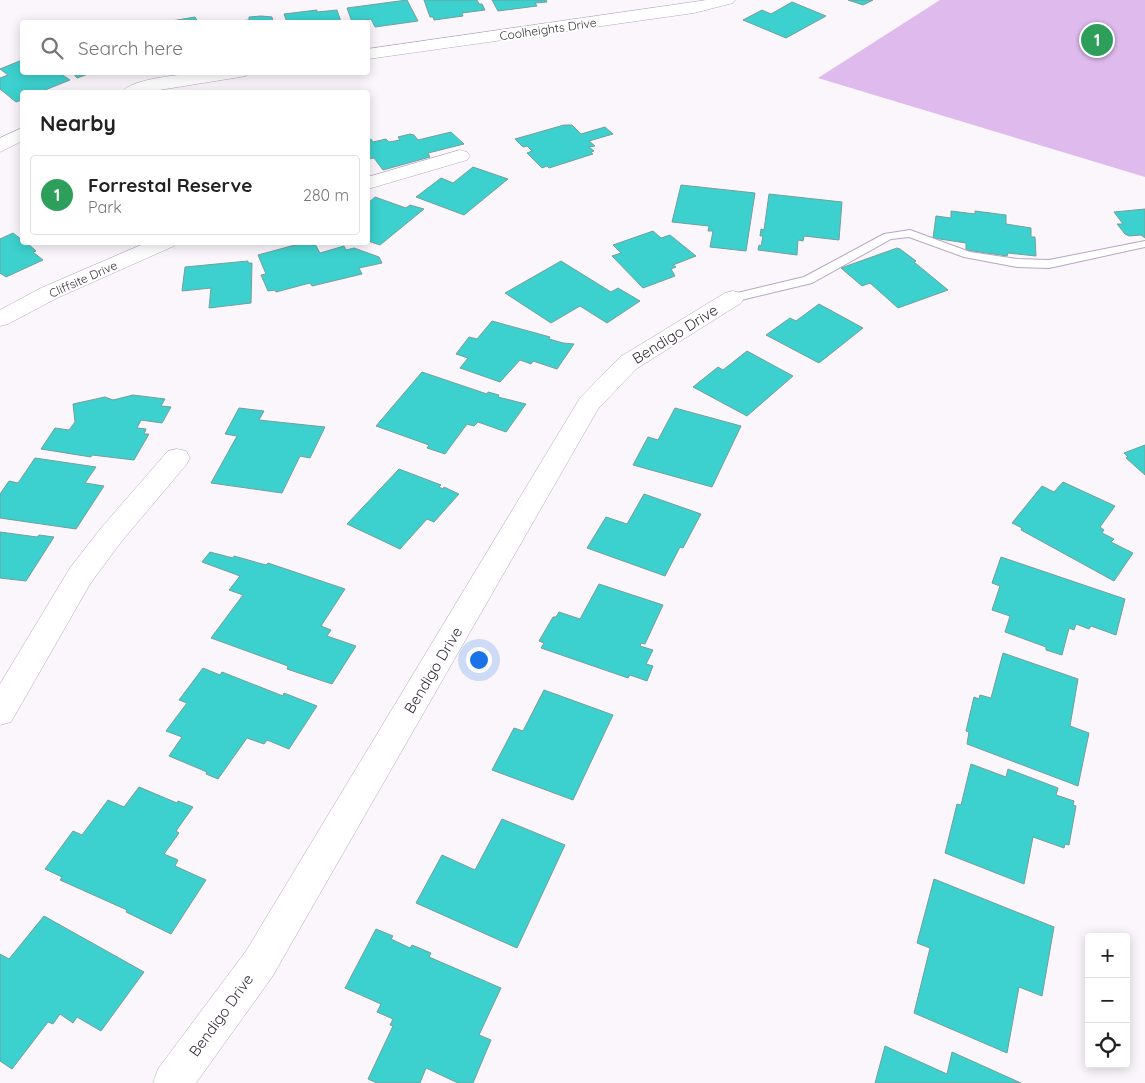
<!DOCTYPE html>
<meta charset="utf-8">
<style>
:root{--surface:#fff;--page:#f6f6f6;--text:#222;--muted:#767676;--line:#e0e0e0;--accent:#ea580c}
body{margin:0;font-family:Quicksand,sans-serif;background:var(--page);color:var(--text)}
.controls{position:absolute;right:15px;bottom:15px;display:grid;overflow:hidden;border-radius:5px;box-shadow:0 2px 12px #0003}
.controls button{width:45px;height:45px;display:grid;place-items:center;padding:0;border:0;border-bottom:1px solid var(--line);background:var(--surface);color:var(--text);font:25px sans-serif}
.you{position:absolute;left:478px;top:659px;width:18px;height:18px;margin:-12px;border:4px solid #fff;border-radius:50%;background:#1a73e8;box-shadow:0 0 0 8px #1a73e833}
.badge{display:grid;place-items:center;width:32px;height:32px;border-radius:50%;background:var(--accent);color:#fff;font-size:16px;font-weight:700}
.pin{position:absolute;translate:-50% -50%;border:2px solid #fff;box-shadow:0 1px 5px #0006}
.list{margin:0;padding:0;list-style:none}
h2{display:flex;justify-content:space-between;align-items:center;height:65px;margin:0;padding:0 20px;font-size:21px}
h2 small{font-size:16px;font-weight:400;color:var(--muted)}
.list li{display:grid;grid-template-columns:32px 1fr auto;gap:15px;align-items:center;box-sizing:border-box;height:80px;margin:0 10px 10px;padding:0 10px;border:1px solid var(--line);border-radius:5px}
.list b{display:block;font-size:19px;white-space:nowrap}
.list p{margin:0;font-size:16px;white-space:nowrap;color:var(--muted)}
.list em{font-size:16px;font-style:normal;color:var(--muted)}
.icon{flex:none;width:28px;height:28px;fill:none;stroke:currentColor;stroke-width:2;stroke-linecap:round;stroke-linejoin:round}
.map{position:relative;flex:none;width:1145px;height:1083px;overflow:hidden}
.search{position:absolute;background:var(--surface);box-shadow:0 2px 12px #0003;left:20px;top:20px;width:350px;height:55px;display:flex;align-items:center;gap:12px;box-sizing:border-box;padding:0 18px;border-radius:5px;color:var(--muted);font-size:19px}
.panel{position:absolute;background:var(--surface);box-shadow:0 2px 12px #0003;left:20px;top:90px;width:350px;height:155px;border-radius:5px}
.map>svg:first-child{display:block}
.green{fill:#dfbbed}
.building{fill:#3cd1ce;stroke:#759e9d}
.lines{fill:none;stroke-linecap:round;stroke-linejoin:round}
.lane-casing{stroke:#b9a5c1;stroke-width:2}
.street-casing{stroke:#b9a5c1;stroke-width:1}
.lane{fill:#fff;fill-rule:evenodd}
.street{fill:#fff;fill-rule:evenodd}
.labels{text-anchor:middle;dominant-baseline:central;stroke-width:4;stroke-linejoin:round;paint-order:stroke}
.far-street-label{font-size:12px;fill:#352d38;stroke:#fff}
.street-label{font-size:15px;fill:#352d38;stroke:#fff}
</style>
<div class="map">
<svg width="1145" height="1083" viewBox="0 0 1145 1083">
<rect width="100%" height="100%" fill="#faf6fc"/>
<!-- green -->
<path class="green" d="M940 0H1145V177L818 78Z"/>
<!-- building -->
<path class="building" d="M407 0 418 21 375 27 371 19 352 22 347 8Z
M424 0H477L479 4H482L485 10 462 13 463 16 434 20 433 17H430Z
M492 0H546L547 2 535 3 537 6 498 11Z
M848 0H873L863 5Z
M792 2 826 16 786 38 743 20 762 10 771 14Z
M317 10V12L337 10 341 22H283H287L284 14Z
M261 16 272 17 273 22H229L249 20V17Z
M195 17 198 22H166Z
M22 60V72H58L70 80 40 92H22V100L16 102 0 89V78L8 75 0 69Z
M72 72H94L77 78Z
M564 125H572L581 134 605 127 613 134 589 141 595 146 589 147 594 151 591 152 593 154 549 168 547 166 542 168 527 153 532 151 527 146 523 147 515 139Z
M451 132 464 144 428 153 430 157 383 170 374 158 368 159V140L371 139 373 142 386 139 389 142 400 140 398 137 410 134 414 135 418 140Z
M473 167 508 179 464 215 416 197 441 178 453 183Z
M681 185 755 193 746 251 710 247 713 231H708L709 226 672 222Z
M769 194 842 202 839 240 804 236 803 241 798 240 797 255 758 250 759 245 761 246 763 236H760L761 229 764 230Z
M375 197 406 208 410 205 424 209 380 245 368 241V203Z
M1145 209V238L1141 235 1129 236 1125 234 1117 224H1123L1114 212Z
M951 211 975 214V211L1006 215V224L1031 228V237H1035L1036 256 1008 253 1007 256 966 250V243L933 238 936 216 951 218Z
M653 231 661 238 670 235 696 256 673 265 676 267 671 269 675 276 643 288 612 256 621 253 613 245Z
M13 233 22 240V242H26L36 251 33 252 43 260 6 277 0 273V239Z
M306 242H314L320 253 344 246 346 250 354 248 379 257 382 263 359 268 362 274 312 286 310 283 276 292 275 290 268 291 261 275 266 274 258 255Z
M897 248 900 249 916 261 914 262 948 290 898 308 870 283 862 286 841 268Z
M248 261V263H252L251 303 209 308 211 288 182 291 185 267Z
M561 261 611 292 618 288 640 301 607 323 580 306 551 323 505 293Z
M819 304 863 328 819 363 766 335 790 318 796 321Z
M492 321 550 337 549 339 563 343 574 344 557 369 533 361 531 364 520 360 500 382 460 368 468 358 456 354 469 337 477 339Z
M747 351 793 376 747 416 693 387 718 367 723 370Z
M422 372 487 394 488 392 499 395 498 397 526 404 506 432 478 422 474 426 467 424 445 454 427 448 429 445 376 426Z
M133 395 165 399 161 406 171 407 162 423 141 420 137 428 146 429 144 434H149L134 460 92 455 91 457 41 449 55 428 69 430 75 422 73 404 105 397 113 400Z
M239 408 264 411 259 420 325 427 310 458 300 456 282 493 211 483 237 436 225 434Z
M675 408 741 426 712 487 633 465 648 437 658 440Z
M1145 445V475L1126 458 1128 457 1124 453Z
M35 458 96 467 85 483 104 486 76 529 0 518V494L9 481 18 483Z
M399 469 441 485 439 487 443 489 444 487 459 494 434 522 427 519 400 549 347 524Z
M1063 482 1115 506 1100 527 1104 530 1102 533 1114 539 1111 542 1133 553 1114 581 1021 530 1022 528 1012 523 1042 486 1054 492Z
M644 494 701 514 683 548 680 547 665 576 587 548 606 517 627 524Z
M0 532 37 537 39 535 54 537 26 581 0 578Z
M210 552 233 558 234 556 266 565 268 563 345 589 321 626 331 630 327 636 356 646 332 684 287 669 288 666 211 638 243 595 229 590 240 576 202 562Z
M1001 557 1125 599 1116 635 1091 626 1089 629 1076 624 1074 630 1069 628 1062 655 1046 650V647L1005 632 1010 616 992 610 1000 586 992 583Z
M599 584 663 605 645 644 641 643 640 646 653 650 646 664 653 666 647 681 630 675 628 678 541 648 544 643 539 641 553 617H556L559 612 580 619Z
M1003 653 1078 679 1070 726 1089 733 1078 786 967 744 969 732 966 731 974 697 979 699 980 695 991 698Z
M203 668 220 675 222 672 283 696 284 693 317 706 289 749 267 740 264 744 247 738 218 779 206 774 207 772 169 756 182 737 166 731 187 703 179 700Z
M544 690 613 715 573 800 492 770 514 728 523 731Z
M971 764 1006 777 1008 769 1058 788 1056 795 1074 801 1073 805 1076 806 1069 845 1065 844 1064 848 1033 837 1024 884 945 853 957 804 961 805Z
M139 787 177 803 178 801 193 807 176 831 179 833 164 854 178 860 175 866 206 880 171 934 126 912 127 910 60 880 62 877 45 869 73 831 82 835 108 800 124 807Z
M502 819 565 845 517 948 416 903 442 855 475 870Z
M934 879 1054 927 1042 996 1019 987 1007 1053 914 1013 930 948 917 943Z
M44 916 144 972 101 1031 77 1017 73 1023 60 1014 53 1024 48 1022 12 1069 0 1061V954L9 959Z
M376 929 393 936 391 939 410 948 412 945 431 953 429 957 501 988 479 1035 491 1040 473 1083H458L426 1068 420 1083H377L368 1079 393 1026 390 1025 393 1019 377 1012 381 1004 345 988Z
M885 1046 947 1074 952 1052 1021 1083H875Z"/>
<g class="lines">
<!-- lane casing -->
<g class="lane-casing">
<path id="lane" d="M910 230 970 252 1017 259 1049 260 1145 241V247L1049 268 1017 267 964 257 909 237 891 239 812 283 733 302 727 298 729 295 804 277 884 234Z"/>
</g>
<!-- street casing -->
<g class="street-casing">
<path id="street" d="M707 0H735L733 3 694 13 368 59V49Z
M200 72H248L246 76 240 77 147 92H122C132 78 183 75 200 72Z
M22 128V141L0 152V138Z
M460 150 467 152 470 156 467 160 368 189V177Z
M148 242H177L174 246 57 298 8 324 0 326V310L41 288Z
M733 291 741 293 744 298 741 303 636 369 598 409 272 977 196 1083H153L158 1069 246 951 580 398 620 357 725 293Z
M177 449 186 451 190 458 186 465 121 542 90 584 11 722 0 725V684L70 568 101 528 168 451Z"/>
</g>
<!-- lane -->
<use href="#lane" class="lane"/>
<!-- street -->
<use href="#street" class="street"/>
</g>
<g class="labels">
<!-- far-street labels -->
<g class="far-street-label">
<text transform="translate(548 29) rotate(-8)">Coolheights Drive</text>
<text transform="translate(83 279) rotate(-24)">Cliffsite Drive</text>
</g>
<!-- street labels -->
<g class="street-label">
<text transform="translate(675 334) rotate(-32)">Bendigo Drive</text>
<text transform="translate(433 670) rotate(-59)">Bendigo Drive</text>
<text transform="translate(221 1015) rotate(-54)">Bendigo Drive</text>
</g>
</g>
</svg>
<div class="controls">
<button>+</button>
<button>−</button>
<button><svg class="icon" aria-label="locate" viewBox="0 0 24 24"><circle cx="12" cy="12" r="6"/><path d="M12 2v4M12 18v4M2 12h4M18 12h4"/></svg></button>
</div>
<div class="you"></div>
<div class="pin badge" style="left:1097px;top:40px;background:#2e9e5b">1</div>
<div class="search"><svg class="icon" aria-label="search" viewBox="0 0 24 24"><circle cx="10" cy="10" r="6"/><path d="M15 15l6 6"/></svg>Search here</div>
<section class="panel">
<h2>Nearby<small></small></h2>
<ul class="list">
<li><span class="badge" style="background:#2e9e5b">1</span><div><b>Forrestal Reserve</b><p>Park</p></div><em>280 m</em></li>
</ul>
</section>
</div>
